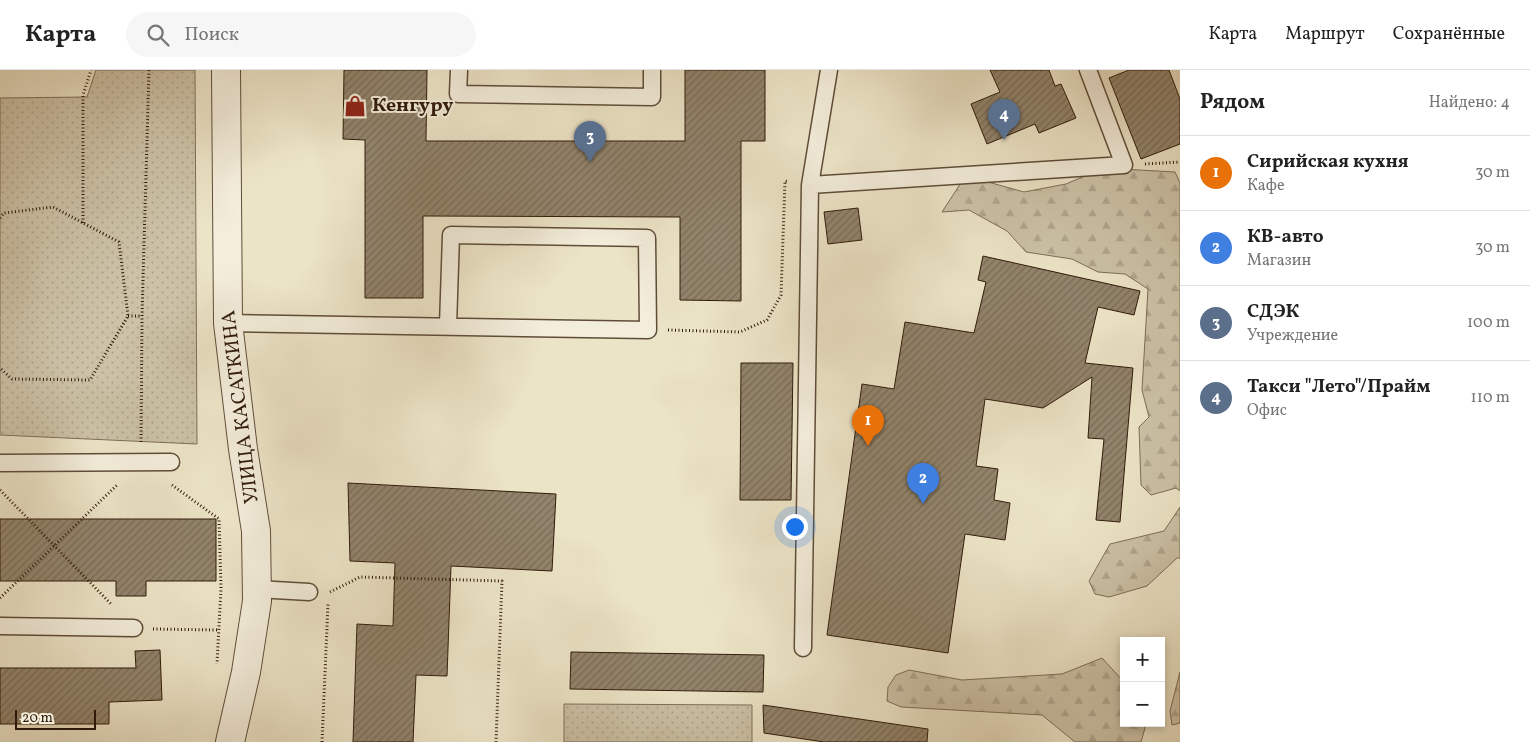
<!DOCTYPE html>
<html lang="ru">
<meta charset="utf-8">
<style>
:root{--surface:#fff;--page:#f6f6f6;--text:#222;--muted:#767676;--line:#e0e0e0;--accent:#8f2418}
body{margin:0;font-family:Vollkorn,serif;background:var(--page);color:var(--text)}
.controls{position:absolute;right:15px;bottom:15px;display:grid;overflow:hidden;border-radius:0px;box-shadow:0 2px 8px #0003}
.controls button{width:45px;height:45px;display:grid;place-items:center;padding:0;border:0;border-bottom:1px solid var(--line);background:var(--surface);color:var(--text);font:25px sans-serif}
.scale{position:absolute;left:15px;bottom:12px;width:81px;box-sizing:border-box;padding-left:5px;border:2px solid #301b0a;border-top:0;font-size:14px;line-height:18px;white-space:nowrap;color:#301b0a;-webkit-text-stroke:4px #f3eddb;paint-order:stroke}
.you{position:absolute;left:794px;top:456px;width:18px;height:18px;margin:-12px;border:4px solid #fff;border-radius:50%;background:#1a73e8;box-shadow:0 0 0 8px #1a73e833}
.badge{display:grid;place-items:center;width:32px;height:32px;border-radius:50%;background:var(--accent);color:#fff;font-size:16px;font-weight:700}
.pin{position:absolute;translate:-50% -41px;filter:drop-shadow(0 1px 2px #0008)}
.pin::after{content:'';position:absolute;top:26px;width:18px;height:15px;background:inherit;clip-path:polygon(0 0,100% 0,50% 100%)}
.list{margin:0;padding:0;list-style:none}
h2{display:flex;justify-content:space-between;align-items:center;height:65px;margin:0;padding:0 20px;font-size:21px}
h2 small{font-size:16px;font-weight:400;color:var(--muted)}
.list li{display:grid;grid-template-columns:32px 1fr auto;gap:15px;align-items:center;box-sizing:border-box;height:75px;padding:0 20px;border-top:1px solid var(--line)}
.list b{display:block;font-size:19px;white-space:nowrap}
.list p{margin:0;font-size:16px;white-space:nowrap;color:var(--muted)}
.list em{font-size:16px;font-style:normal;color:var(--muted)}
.icon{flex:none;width:28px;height:28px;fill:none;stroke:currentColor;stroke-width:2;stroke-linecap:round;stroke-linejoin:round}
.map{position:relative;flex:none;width:1180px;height:672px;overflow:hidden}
header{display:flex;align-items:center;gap:30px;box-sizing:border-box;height:70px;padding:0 25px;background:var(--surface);border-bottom:1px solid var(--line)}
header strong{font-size:24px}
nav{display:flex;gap:28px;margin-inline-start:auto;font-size:18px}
.search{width:350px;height:45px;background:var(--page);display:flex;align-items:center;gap:12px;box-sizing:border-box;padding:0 18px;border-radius:28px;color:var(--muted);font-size:19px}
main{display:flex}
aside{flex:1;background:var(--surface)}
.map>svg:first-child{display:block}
.grass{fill:url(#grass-dots);stroke:#7e6e58}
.forest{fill:url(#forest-firs);stroke:#7e6e58}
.building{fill:url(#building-hatch);stroke:#301b0a}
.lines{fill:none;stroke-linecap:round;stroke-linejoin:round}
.service-casing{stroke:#5f4d39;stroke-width:19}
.tertiary-casing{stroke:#5f4d39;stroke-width:30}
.path{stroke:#301b0a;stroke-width:3;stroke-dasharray:1 2.5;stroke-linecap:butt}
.service{stroke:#f3eddb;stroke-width:16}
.tertiary{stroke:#f3eddb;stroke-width:28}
.labels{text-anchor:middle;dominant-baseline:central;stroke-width:4;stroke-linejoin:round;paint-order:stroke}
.poi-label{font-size:20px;font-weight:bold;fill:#301b0a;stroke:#f3eddb;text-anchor:start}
.street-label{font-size:20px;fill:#301b0a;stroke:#f3eddb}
</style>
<header>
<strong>Карта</strong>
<div class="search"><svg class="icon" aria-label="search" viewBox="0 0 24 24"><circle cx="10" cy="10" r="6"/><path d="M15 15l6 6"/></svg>Поиск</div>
<nav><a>Карта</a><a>Маршрут</a><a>Сохранённые</a></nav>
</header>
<main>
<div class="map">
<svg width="1180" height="672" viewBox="0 0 1180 672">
<defs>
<pattern id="grass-dots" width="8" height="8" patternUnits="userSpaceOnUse" patternTransform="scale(1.25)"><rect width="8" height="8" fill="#ccc2a7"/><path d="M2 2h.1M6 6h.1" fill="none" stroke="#b0a68e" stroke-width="1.8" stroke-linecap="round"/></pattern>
<pattern id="forest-firs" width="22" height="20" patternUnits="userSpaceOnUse" patternTransform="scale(1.25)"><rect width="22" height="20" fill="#ccc2a7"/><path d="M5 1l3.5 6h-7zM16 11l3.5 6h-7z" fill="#b0a68e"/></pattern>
<pattern id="building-hatch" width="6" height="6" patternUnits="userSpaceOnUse" patternTransform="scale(1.25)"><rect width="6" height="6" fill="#92846c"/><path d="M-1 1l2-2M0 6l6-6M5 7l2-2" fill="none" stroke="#786b57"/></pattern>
</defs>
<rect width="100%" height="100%" fill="#ece4c7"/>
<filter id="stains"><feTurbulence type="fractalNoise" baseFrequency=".004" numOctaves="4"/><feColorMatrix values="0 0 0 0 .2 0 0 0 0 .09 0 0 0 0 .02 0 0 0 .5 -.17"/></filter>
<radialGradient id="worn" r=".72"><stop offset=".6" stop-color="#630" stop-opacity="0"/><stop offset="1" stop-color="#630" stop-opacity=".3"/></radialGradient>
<!-- grass -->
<path class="grass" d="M96 0H195L197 374 0 365V28L87 27Z
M564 634 752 635V672H564Z"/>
<!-- forest -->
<path class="forest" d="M1121 99 1175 102 1180 113V421L1176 418 1151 425 1141 415 1139 357 1149 347 1142 320 1148 219 1125 204 1098 202 1072 189 1026 182 1007 161 969 140 942 142 966 105 970 107 1024 122 1066 114 1087 105Z
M1180 437V488H1177L1147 516 1109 527 1095 524 1089 511 1110 474 1164 461Z
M1102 588 1124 612V653H1144L1145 658 1141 672H1075L1042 645 901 637 887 631 888 617 896 605 909 600 962 610 1062 604Z
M1180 602V653L1172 655 1170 641Z"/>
<!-- building -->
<path class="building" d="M344 0H427L426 71H685V0H765V71H741V231L680 230V147L423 146V228H365V70L343 69Z
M990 0H1049L1055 16 1061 14 1076 48 1039 63 1035 54 987 74 971 34 1000 22Z
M1129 0H1169L1180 29V74L1141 89 1109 8Z
M858 138 862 170 828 174 824 142Z
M983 186 1140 221 1134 245 1098 237 1085 293 1133 298 1120 452 1096 450 1104 369 1088 368 1092 307 1043 338 985 329 976 396 998 399 994 430 1010 433 1005 470 965 464 948 583 827 565 862 314 894 319 905 252 974 263 986 212 978 210Z
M741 293H793L791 430H740Z
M348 413 556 424 552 501 451 496 447 606 416 605 413 672H353L357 554 393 556 395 493 350 491Z
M0 449H216V511H146V526H116V511H0Z
M160 580 162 630 109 632V654H0V598H136L135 581Z
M571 582 764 585 763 622 570 619Z
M763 635 928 659 927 672H824L764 663Z"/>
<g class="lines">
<!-- service casing -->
<g class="service-casing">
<path id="service" d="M459 0 458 24 652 27V0
M810 115 1124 95 1088 0
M228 253 648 260 647 168 451 165 448 256
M0 393 171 392
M257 519 309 522
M0 556 134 558
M803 578 810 115 829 0"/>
</g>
<!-- tertiary casing -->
<g class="tertiary-casing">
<path id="tertiary" d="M226 0 228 253 243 379 256 461 257 531 246 602 230 672"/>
</g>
<!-- path -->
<path class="path" d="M1145 94 1180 92
M0 148 4 143 53 137 119 172 128 246 90 310 12 309 0 298
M83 153V25L91 0
M128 246H142
M668 260 740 262 767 250 781 225 785 111 789 112
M141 372 142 246 149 0
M172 415 219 449 221 518 217 594
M0 420 112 535
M330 522 360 507 502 511 496 672
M0 528 117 415
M153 559 218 560
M322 672 328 534"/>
<!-- service -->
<use href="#service" class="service"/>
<!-- tertiary -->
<use href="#tertiary" class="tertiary"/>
</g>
<!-- icons -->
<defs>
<g id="shop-bare" transform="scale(1.725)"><path d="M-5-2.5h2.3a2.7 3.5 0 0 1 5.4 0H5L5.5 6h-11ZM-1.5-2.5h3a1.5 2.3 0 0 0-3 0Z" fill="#8f2418" stroke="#f3eddb" stroke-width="2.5" paint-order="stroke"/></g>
</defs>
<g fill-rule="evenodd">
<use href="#shop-bare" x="355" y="36"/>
</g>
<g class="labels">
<!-- poi labels -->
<g class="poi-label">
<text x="372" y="36">Кенгуру</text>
</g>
<!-- street labels -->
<g class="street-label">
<text transform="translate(241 337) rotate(-97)">УЛИЦА КАСАТКИНА</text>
</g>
</g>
<rect width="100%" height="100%" filter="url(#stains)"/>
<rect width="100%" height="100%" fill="url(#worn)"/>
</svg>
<div class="controls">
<button>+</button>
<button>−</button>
</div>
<div class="scale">20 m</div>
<div class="you"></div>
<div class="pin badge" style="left:868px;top:376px;background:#e8710a">1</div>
<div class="pin badge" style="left:923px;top:434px;background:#3f7fe0">2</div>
<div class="pin badge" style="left:590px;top:92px;background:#5c6f8a">3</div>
<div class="pin badge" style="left:1004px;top:70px;background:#5c6f8a">4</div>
</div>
<aside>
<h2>Рядом<small>Найдено: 4</small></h2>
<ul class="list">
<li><span class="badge" style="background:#e8710a">1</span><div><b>Сирийская кухня</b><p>Кафе</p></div><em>30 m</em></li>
<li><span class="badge" style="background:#3f7fe0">2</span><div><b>КВ-авто</b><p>Магазин</p></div><em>30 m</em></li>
<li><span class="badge" style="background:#5c6f8a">3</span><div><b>СДЭК</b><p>Учреждение</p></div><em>100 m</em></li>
<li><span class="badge" style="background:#5c6f8a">4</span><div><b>Такси &quot;Лето&quot;/Прайм</b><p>Офис</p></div><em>110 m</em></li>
</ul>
</aside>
</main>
